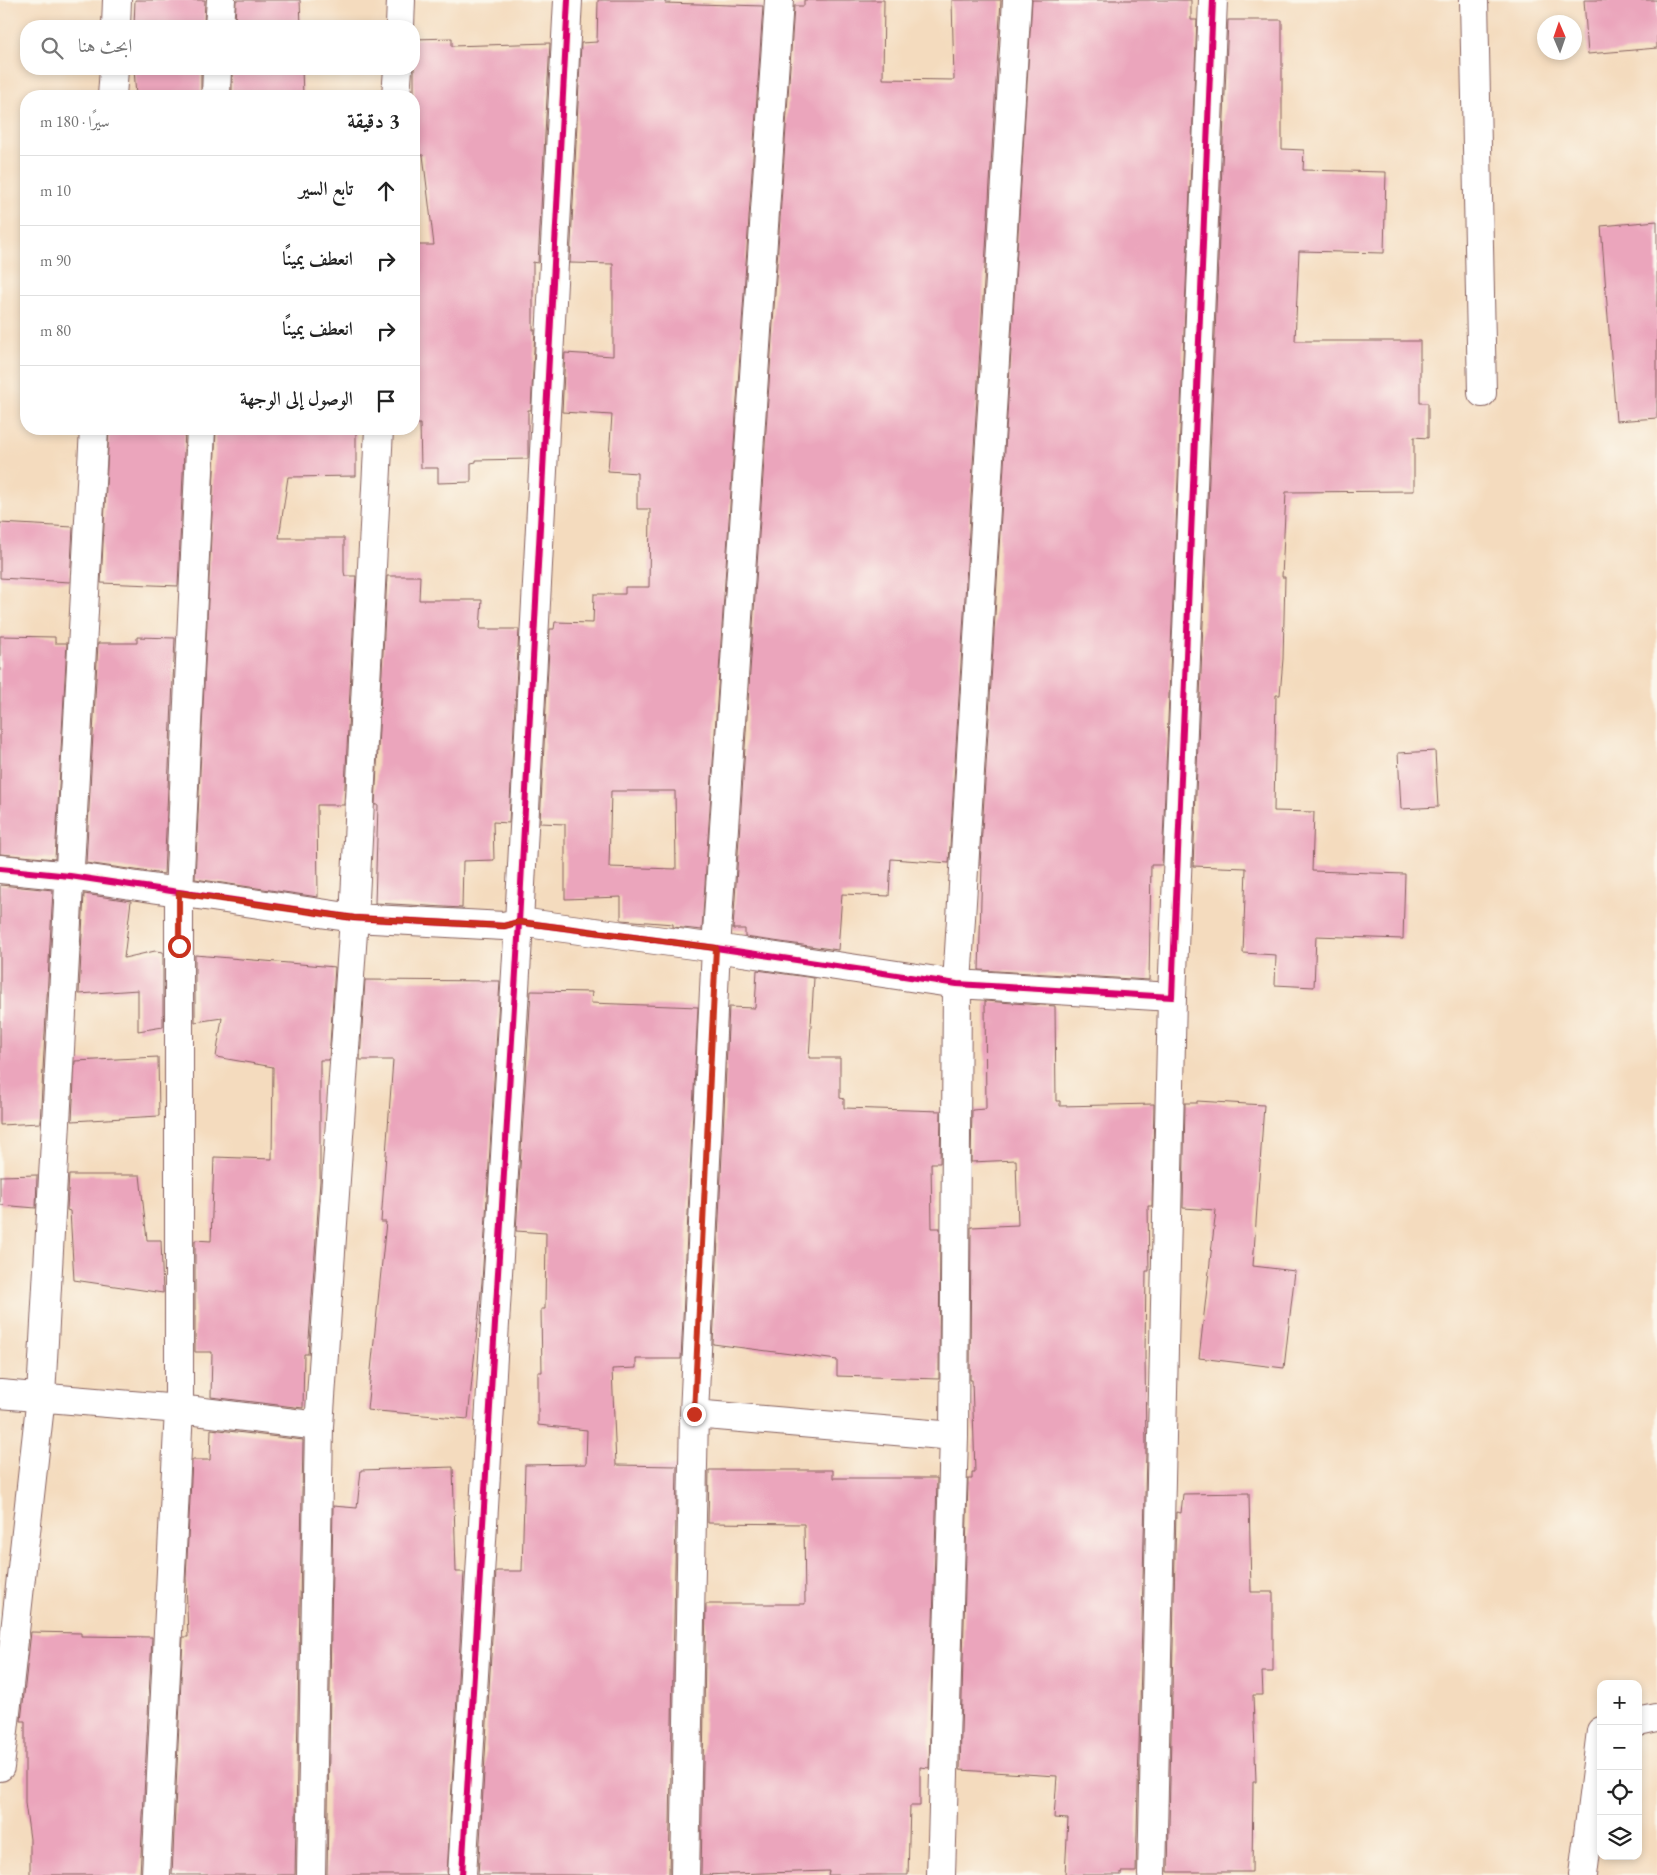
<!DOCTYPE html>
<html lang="ar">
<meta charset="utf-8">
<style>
:root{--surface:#fff;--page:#f6f6f6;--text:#222;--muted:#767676;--line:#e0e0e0}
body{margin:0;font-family:"EB Garamond",Amiri,serif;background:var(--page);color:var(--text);direction:rtl}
.controls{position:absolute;right:15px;bottom:15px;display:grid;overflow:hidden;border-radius:10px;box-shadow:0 2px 8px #0003}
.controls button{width:45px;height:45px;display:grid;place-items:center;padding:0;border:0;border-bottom:1px solid var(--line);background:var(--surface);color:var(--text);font:25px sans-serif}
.compass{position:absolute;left:1537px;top:15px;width:45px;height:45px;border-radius:50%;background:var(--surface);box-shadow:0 2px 8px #0003;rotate:358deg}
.stop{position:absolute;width:15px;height:15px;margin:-11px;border:4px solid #c8321e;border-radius:50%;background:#fff}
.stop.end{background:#c8321e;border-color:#fff;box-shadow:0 1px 5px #0008}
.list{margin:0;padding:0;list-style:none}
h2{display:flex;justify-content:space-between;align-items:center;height:65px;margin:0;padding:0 20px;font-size:21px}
h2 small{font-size:16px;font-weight:400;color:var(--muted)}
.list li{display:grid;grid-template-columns:32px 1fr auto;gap:15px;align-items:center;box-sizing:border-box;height:70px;padding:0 20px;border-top:1px solid var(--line)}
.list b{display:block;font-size:19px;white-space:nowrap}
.list em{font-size:16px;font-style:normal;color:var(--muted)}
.icon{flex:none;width:28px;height:28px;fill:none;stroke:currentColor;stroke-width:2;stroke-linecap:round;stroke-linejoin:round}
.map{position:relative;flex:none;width:1657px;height:1875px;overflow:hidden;direction:ltr}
.search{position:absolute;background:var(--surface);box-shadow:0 2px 8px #0003;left:20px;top:20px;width:400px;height:55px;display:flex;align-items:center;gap:12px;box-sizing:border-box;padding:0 18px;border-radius:20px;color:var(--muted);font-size:19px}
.panel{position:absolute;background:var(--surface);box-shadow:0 2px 8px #0003;left:20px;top:90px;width:400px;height:345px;border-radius:20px;direction:rtl}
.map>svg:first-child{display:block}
.building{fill:#eba5bc;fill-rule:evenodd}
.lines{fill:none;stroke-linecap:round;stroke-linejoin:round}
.minor-casing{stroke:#86615e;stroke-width:30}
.minor{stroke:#fff;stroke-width:28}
.cycleway-casing{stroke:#fbf7ec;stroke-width:9}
.cycleway{stroke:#d6006c;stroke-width:6}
.route{stroke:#c8321e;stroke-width:6}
</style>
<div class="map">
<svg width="1657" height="1875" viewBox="0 0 1657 1875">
<rect width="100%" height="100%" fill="#fbf7ec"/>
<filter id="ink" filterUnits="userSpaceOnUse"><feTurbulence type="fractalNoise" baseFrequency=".02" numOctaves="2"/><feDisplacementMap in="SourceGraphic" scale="10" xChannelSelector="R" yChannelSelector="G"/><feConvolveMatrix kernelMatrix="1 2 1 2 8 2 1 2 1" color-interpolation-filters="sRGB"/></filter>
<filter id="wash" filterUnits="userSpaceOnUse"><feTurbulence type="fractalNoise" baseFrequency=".0096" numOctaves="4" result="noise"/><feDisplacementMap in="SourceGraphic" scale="20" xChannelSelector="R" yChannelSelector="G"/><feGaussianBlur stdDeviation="1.12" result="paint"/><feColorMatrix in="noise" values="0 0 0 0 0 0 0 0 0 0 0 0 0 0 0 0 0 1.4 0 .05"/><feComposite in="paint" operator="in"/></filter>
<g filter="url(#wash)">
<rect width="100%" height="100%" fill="#f4dbbe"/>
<g id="blocks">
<!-- building -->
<path class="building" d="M135 0H205L204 26H134Z
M236 0H300L301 26H235Z
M598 0H665V3L763 6 702 930 673 927V924L621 920V897L565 899V824L540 823 550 629H554L555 622 593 623 594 594H625V587H649L650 509H637V473L608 471 612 415 562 412 565 353 613 356V264L570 263 581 43 597 42ZM611 791H675L676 869 609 867Z
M804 0H884L883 79 954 80 952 0H1001L949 863 891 859 889 896 842 894 838 950 745 937V929H733L794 6H804Z
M1032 0H1191V20H1197L1162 865H1151L1149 980 979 970 982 865H980Z
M1584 0H1657V48L1588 54Z
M1228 20H1282V149L1304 150 1303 170 1386 172 1384 253 1299 251 1295 341H1420V403H1428V438L1414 437V491L1286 492 1282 577H1285L1283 659 1280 695H1276L1274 811 1314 812 1312 871 1405 874 1403 939 1316 936 1314 987 1275 985 1276 955 1243 953 1246 868 1193 866Z
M452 38V46L550 43 538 263 533 262V330H535L531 410H528V459L476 460V462L471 463V482L438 483V468H421L420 424H414V245H434L423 155H414V39Z
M134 69H201V96H136Z
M232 69H302L303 96H232Z
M1657 221V418L1616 421 1601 226Z
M109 429H185L178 586 101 583Z
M216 429H356V476L288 477 279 538H344V572L345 576H356L344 805H317L318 897 195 879Z
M0 523 73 527 70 582 0 578Z
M387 576H420L419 600H482L480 629H519L509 823 493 822 494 860 463 861 462 908 375 903 378 805H375Z
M0 636 55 637V643H67L55 859 0 854Z
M137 637 175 638 164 874 86 863 98 643H137Z
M1435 751 1438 807 1401 809 1398 753Z
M0 885 53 890 40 1123 0 1125Z
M84 894 131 901 124 958 155 951 163 952V1027L138 1031V990L79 994Z
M195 955 335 967 329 1060H320V1181L308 1354H304L303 1408 211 1397 212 1352H195V1240L211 1241 214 1157 272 1159 273 1067 216 1057 222 1018 195 1022Z
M757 970 814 978 809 1058H840V1098L844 1099V1108L941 1111 940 1163H931L932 1228H940L939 1379 837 1376V1360L713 1344 729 1007 755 1008Z
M365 980 500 981 482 1282 468 1419 367 1410 386 1222H381L393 1060H360Z
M531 991 592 992 591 1003 698 1007 681 1359H636V1368L612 1369 616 1465 677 1466 669 1875H478L496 1571H522L525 1465 586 1464 587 1430 538 1425V1372H542L541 1309H545L546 1233 516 1231Z
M985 1001 1055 1006 1056 1101H1060V1106L1154 1104 1152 1206H1148L1149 1271H1146L1145 1353 1146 1453 1136 1872H1121V1875H1065L1068 1819 1054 1818 1057 1776 960 1770 968 1479H972V1472H975L972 1380H970L971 1227 1018 1225 1016 1160 971 1162 972 1110 986 1109Z
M158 1057 159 1116 72 1121 75 1061Z
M1197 1101 1264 1105 1253 1266 1295 1271 1284 1368 1199 1358 1216 1210 1183 1208 1185 1103H1197Z
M37 1175 36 1208 0 1205V1176Z
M69 1175H140L147 1240H161L163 1293 74 1280 70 1211 67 1210Z
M211 1429 303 1440 295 1875H172L183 1637H188L186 1578 192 1460H210Z
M453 1467 456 1572H464L447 1875H327L333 1506 357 1508 361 1470Z
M709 1470H833V1478H937L929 1768 920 1767V1806H910L908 1875H828L829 1871 701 1875 706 1604H805L804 1524 708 1523Z
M1249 1493 1251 1592H1273V1672H1262L1263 1695H1253L1256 1782H1253L1252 1872H1168L1176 1512 1181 1513 1183 1494Z
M31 1632 81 1633V1636L152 1637 140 1875H30V1839L25 1803V1721H21Z"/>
</g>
</g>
<g filter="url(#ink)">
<use href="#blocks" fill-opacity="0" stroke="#86615e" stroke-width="1"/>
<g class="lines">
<!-- minor casing -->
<g class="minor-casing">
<path id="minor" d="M1474 0 1482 393
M116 26 117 0
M219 26 221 0
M400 26 401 0
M112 96 114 69
M216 96 217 69
M396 96 398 69
M0 869 70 876 354 918 504 926 519 922 716 948 957 984 1172 997 1213 0
M0 1394 179 1409 319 1426
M694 1414 954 1436
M1638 1722 1657 1718
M0 1767 41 1396 94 429
M156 1875 179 1409V893L201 429
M311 1875 319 1426 354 918 379 429
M462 1875 519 922 568 0
M685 1875 694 1414 716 948 779 0
M941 1875 954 1436 957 984 1017 0
M1152 1875 1172 997
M1583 1875 1601 1731"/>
</g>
<!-- minor -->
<use href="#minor" class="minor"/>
<!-- cycleway casing -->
<g class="cycleway-casing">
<path id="cycleway" d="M0 869 70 876 354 918 504 926 519 922 716 948 957 984 1172 997 1213 0
M462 1875 519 922 568 0"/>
</g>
<!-- cycleway -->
<use href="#cycleway" class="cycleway"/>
</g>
</g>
<g class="lines" filter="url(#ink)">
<!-- route -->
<path class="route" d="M179 946V893L354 918 504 926 519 922 716 948 694 1414"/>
</g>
</svg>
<div class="controls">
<button>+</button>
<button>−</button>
<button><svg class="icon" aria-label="locate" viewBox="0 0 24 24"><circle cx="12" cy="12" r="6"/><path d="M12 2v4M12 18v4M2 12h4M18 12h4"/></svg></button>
<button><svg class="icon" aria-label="layers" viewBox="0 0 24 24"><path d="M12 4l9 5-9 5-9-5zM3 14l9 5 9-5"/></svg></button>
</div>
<svg class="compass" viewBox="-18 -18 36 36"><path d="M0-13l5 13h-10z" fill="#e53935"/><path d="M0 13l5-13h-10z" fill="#767676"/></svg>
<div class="stop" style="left:179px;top:946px"></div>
<div class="stop end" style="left:694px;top:1414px"></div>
<div class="search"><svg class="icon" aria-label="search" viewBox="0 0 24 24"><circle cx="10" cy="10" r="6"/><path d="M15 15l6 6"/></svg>ابحث هنا</div>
<section class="panel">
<h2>3 دقيقة<small>سيرًا · 180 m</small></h2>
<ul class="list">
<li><svg class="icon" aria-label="ahead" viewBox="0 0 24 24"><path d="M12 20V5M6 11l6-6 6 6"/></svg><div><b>تابع السير</b></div><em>10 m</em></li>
<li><svg class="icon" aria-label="right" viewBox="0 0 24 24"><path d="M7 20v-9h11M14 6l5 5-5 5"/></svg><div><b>انعطف يمينًا</b></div><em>90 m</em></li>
<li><svg class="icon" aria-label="right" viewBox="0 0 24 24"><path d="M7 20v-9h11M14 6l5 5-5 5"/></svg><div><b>انعطف يمينًا</b></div><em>80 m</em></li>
<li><svg class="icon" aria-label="arrive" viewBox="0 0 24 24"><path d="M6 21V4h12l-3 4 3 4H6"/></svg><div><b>الوصول إلى الوجهة</b></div></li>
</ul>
</section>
</div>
